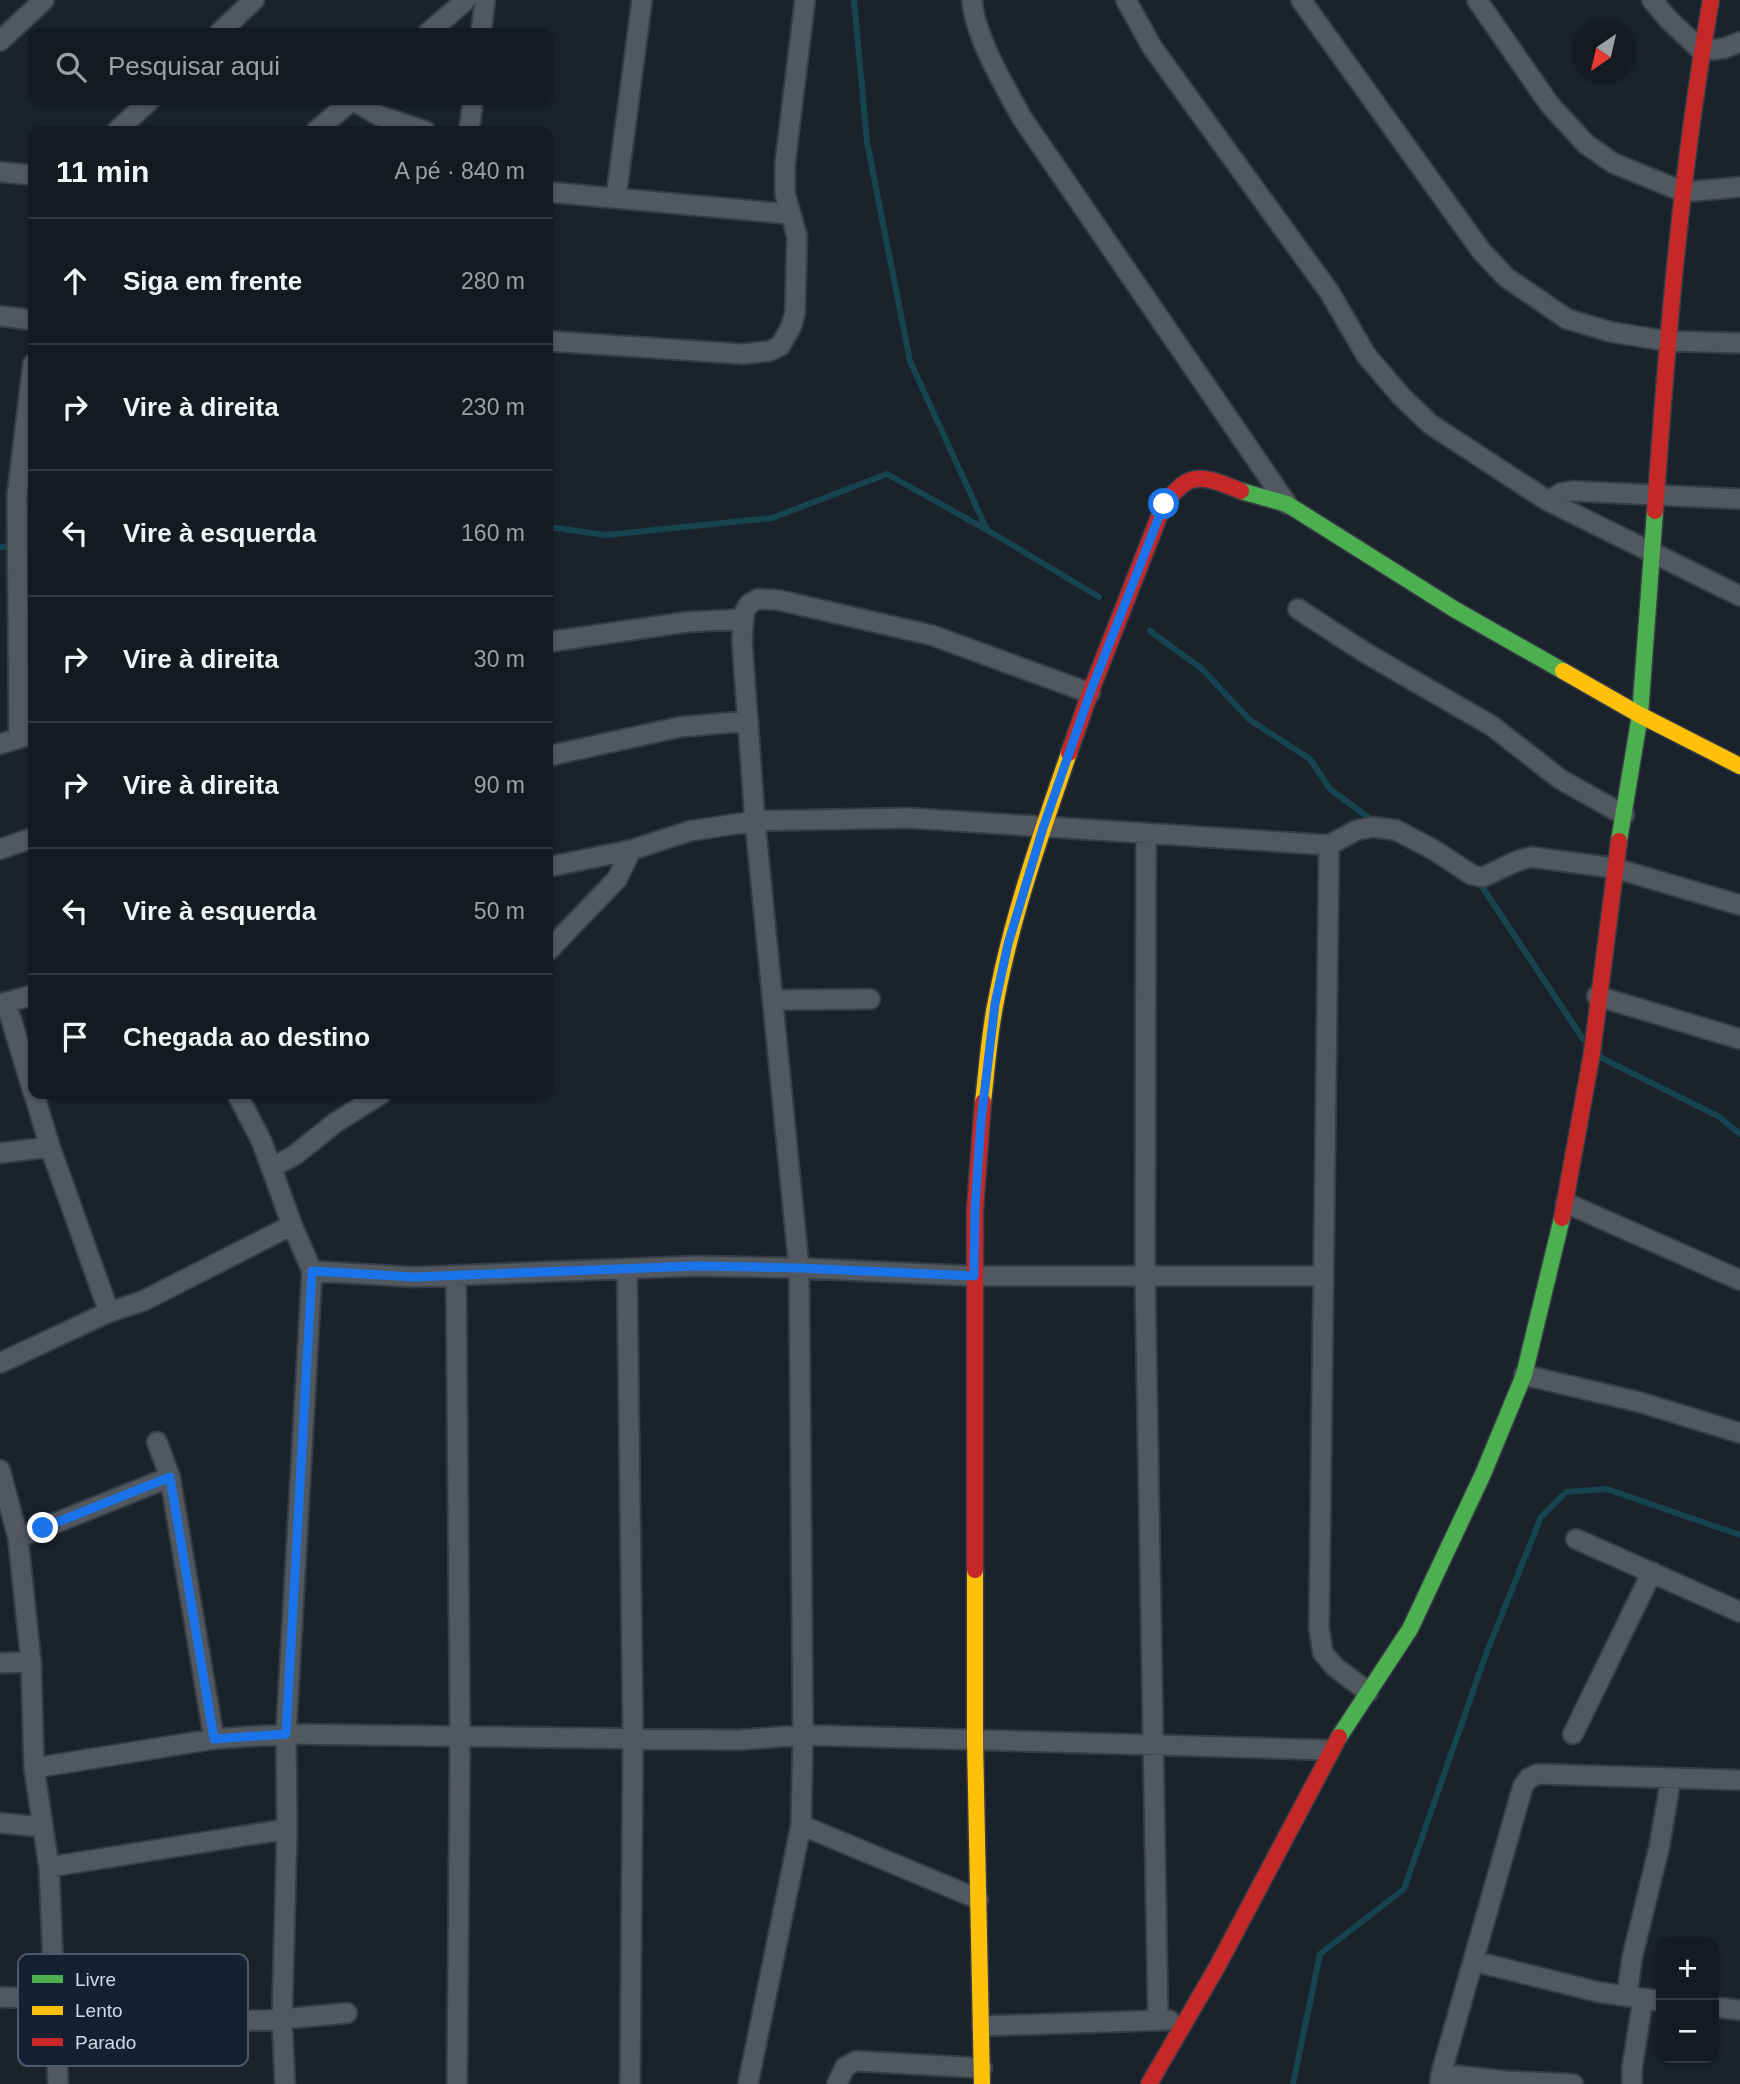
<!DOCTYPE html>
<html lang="pt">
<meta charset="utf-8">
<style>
:root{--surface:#141a20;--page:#1d2329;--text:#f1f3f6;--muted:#9da1a5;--line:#33383e}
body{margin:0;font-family:Arial,sans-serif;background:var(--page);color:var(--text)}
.controls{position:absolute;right:21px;bottom:21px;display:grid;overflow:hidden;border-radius:14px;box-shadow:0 2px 5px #0004}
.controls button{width:63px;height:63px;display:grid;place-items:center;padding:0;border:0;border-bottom:2px solid var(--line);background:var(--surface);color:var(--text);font:35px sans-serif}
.compass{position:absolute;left:1572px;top:21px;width:63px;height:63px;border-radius:50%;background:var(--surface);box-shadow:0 2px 5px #0004;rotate:214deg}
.stop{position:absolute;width:21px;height:21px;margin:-16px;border:5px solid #1a73e8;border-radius:50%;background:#fff}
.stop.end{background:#1a73e8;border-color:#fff;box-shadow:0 2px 7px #0008}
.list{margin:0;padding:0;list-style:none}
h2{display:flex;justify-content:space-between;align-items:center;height:91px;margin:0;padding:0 28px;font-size:30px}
h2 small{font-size:23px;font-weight:400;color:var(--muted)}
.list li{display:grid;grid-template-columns:46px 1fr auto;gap:21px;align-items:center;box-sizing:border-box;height:126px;padding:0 28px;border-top:2px solid var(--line)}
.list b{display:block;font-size:26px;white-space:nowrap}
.list em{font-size:23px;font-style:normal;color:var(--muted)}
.icon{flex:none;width:38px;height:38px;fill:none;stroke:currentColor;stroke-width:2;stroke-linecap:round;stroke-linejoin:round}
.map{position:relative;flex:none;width:1740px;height:2084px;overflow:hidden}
.search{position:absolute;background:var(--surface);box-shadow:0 2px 5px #0004;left:28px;top:28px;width:525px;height:77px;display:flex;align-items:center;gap:18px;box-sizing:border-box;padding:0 24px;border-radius:14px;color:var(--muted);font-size:26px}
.panel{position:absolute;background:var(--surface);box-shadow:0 2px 5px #0004;left:28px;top:126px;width:525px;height:973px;border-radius:14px}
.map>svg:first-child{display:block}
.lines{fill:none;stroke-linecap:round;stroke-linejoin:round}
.stream{stroke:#17454f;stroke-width:6}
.street-casing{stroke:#373d45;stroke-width:23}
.fast-casing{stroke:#373d45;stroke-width:19}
.slow-casing{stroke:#373d45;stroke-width:19}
.jam-casing{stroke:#373d45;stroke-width:19}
.street{stroke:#525860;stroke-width:19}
.fast{stroke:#4caf50;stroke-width:16}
.slow{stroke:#ffc107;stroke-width:16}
.jam{stroke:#c62828;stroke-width:16}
.route{stroke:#1a73e8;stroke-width:9}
.key{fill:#132232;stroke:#4c5968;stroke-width:2}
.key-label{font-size:19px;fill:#d0dae5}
</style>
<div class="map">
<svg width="1740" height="2084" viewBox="0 0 1740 2084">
<rect width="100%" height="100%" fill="#1a222b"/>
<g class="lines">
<!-- stream -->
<path class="stream" d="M854 0 867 142 910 361 987 530 1099 597
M548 527 606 535 772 518 887 474 987 530
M0 547 33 545
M1150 631 1202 669 1250 720 1310 759 1330 789 1373 821
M1479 882 1583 1039
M1600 1057 1718 1116 1740 1134
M1293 2084 1320 1954 1404 1889 1486 1654 1541 1517 1566 1492 1607 1489 1740 1535"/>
<!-- street casing -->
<g class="street-casing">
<path id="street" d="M972 0C975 37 1004 85 1022 118L1287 504
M1126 0 1152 47 1330 293 1366 355 1401 396 1430 424 1548 501 1740 596
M1301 0 1482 252 1507 278 1567 319 1611 332 1667 341 1740 343
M1477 0 1550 105 1586 144 1613 163 1684 192 1740 187
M1652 0 1669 20 1702 51 1725 48 1740 42
M219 33 254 0
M428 33 466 0
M481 33 485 0
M0 41 44 0
M352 100 380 116 425 131
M117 131 150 100
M316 131 352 100
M469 131 473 100
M0 172 33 175
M548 192 789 214
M616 197 642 0
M0 316 33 320
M548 341 743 354 770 351 780 346 791 327 795 313 797 236 785 194V164L805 0
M1548 501 1561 493 1573 491 1740 499
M1298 609 1364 652 1492 726 1560 779 1624 815
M548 642 687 622 744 619
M19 738 17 496 33 364
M0 744 33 734
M548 756 680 727 748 721
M1146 835 1145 1276 1158 2019
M1329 845 1319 1629 1323 1653 1335 1667 1368 1692
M0 849 33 838
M548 867 631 850 690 831 755 821 909 818 1329 845 1357 830 1373 827 1396 830 1434 850 1472 875 1483 877 1517 861 1531 857 1614 868 1740 905
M548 951 617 879 631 850
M1597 996 1740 1039
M774 1000 870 999
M6 1002 33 1092
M0 1004 33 995
M34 1094 50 1147 109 1312
M237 1094 262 1142 292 1225 312 1271 286 1734 287 1829 282 2019 285 2084
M0 1153 50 1147
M271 1168 295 1155 335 1123 381 1094
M1566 1203 1740 1280
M627 1269 633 1738 630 2084
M312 1271 414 1277 696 1266 799 1268 974 1276H1322
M456 1276 460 1737 457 2084
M0 1363 109 1312 143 1301 292 1225
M1524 1375 1639 1402 1740 1433
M157 1442 170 1477 214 1739
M0 1470 18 1538 31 1662 34 1768 49 1867 58 2084
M18 1538 170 1477
M1576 1539 1740 1612
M0 1663 31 1662
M1573 1734 1652 1572
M34 1768 214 1739 286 1734 739 1740 803 1735 1330 1750
M0 1823 42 1827
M801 1825 978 1899
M49 1867 287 1829
M1473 1961 1598 1992 1661 2001
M1627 1996 1632 1958 1659 1848 1671 1778
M0 1997 54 1999
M1714 2007 1740 2010
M982 2026 1169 2020
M55 2031 282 2019 347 2013
M1441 2074 1505 2081 1573 2084
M748 2084 801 1825 803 1735 799 1268 755 821 742 641 744 613 749 604 758 599 778 600 931 635 1090 693
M837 2084 845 2067 856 2061 982 2068
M1440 2084 1441 2074 1523 1786 1529 1778 1538 1774 1740 1780
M1632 2084V2068L1643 1999"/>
</g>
<!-- fast casing -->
<g class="fast-casing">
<path id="fast" d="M1241 491 1287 504 1454 609 1563 671
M1619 841 1640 715 1655 511
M1339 1737 1410 1629 1483 1474 1524 1375 1562 1218"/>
</g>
<!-- slow casing -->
<g class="slow-casing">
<path id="slow" d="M1563 671 1640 715 1740 766
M983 1102C987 1069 989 1034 996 1001 1012 916 1041 834 1069 753
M975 1570V1741L982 2084"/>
</g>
<!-- jam casing -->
<g class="jam-casing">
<path id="jam" d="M1655 511C1667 341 1681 168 1711 0
M1069 753 1090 693 1164 504C1170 497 1177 488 1185 483 1202 472 1225 485 1241 491
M1562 1218 1592 1053 1619 841
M975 1570V1209L983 1102
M1149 2084 1217 1967 1339 1737"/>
</g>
<!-- street -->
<use href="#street" class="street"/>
<!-- fast -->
<use href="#fast" class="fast"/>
<!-- slow -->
<use href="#slow" class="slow"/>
<!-- jam -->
<use href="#jam" class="jam"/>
</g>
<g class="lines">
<!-- route -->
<path class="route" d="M43 1528 170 1477 214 1739 286 1734 312 1271 414 1277 696 1266 799 1268 974 1276 975 1209 981 1121 995 1004 1008 944 1043 828 1090 693 1164 504"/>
</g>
<!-- legend -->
<rect x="18" y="1954" width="230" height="112" rx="10" class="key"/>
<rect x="32" y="1975" width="31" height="8" fill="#4caf50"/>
<rect x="32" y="2006" width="31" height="9" fill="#ffc107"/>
<rect x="32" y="2038" width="31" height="8" fill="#c62828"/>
<g class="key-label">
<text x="75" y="1986">Livre</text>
<text x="75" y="2017">Lento</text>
<text x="75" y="2049">Parado</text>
</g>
</svg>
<div class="controls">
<button>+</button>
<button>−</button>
</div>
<svg class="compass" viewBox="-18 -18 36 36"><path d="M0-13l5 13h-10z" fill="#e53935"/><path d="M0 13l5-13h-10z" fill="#9da1a5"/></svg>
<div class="stop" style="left:1164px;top:504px"></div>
<div class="stop end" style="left:43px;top:1528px"></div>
<div class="search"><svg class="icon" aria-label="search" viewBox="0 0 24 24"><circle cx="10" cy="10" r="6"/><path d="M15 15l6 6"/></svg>Pesquisar aqui</div>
<section class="panel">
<h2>11 min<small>A pé · 840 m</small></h2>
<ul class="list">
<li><svg class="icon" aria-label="ahead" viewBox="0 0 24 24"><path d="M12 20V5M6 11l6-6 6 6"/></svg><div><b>Siga em frente</b></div><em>280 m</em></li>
<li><svg class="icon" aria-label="right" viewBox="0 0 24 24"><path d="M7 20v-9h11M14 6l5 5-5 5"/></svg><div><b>Vire à direita</b></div><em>230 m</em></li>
<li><svg class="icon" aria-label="left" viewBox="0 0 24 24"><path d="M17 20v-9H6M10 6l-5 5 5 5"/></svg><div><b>Vire à esquerda</b></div><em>160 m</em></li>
<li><svg class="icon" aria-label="right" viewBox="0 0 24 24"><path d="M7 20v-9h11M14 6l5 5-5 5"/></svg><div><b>Vire à direita</b></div><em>30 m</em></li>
<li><svg class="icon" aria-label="right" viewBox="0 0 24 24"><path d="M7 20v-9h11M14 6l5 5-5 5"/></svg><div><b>Vire à direita</b></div><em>90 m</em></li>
<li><svg class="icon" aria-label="left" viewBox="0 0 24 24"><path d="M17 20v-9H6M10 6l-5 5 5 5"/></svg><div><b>Vire à esquerda</b></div><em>50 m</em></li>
<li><svg class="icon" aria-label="arrive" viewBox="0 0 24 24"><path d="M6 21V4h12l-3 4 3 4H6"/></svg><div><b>Chegada ao destino</b></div></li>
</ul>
</section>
</div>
